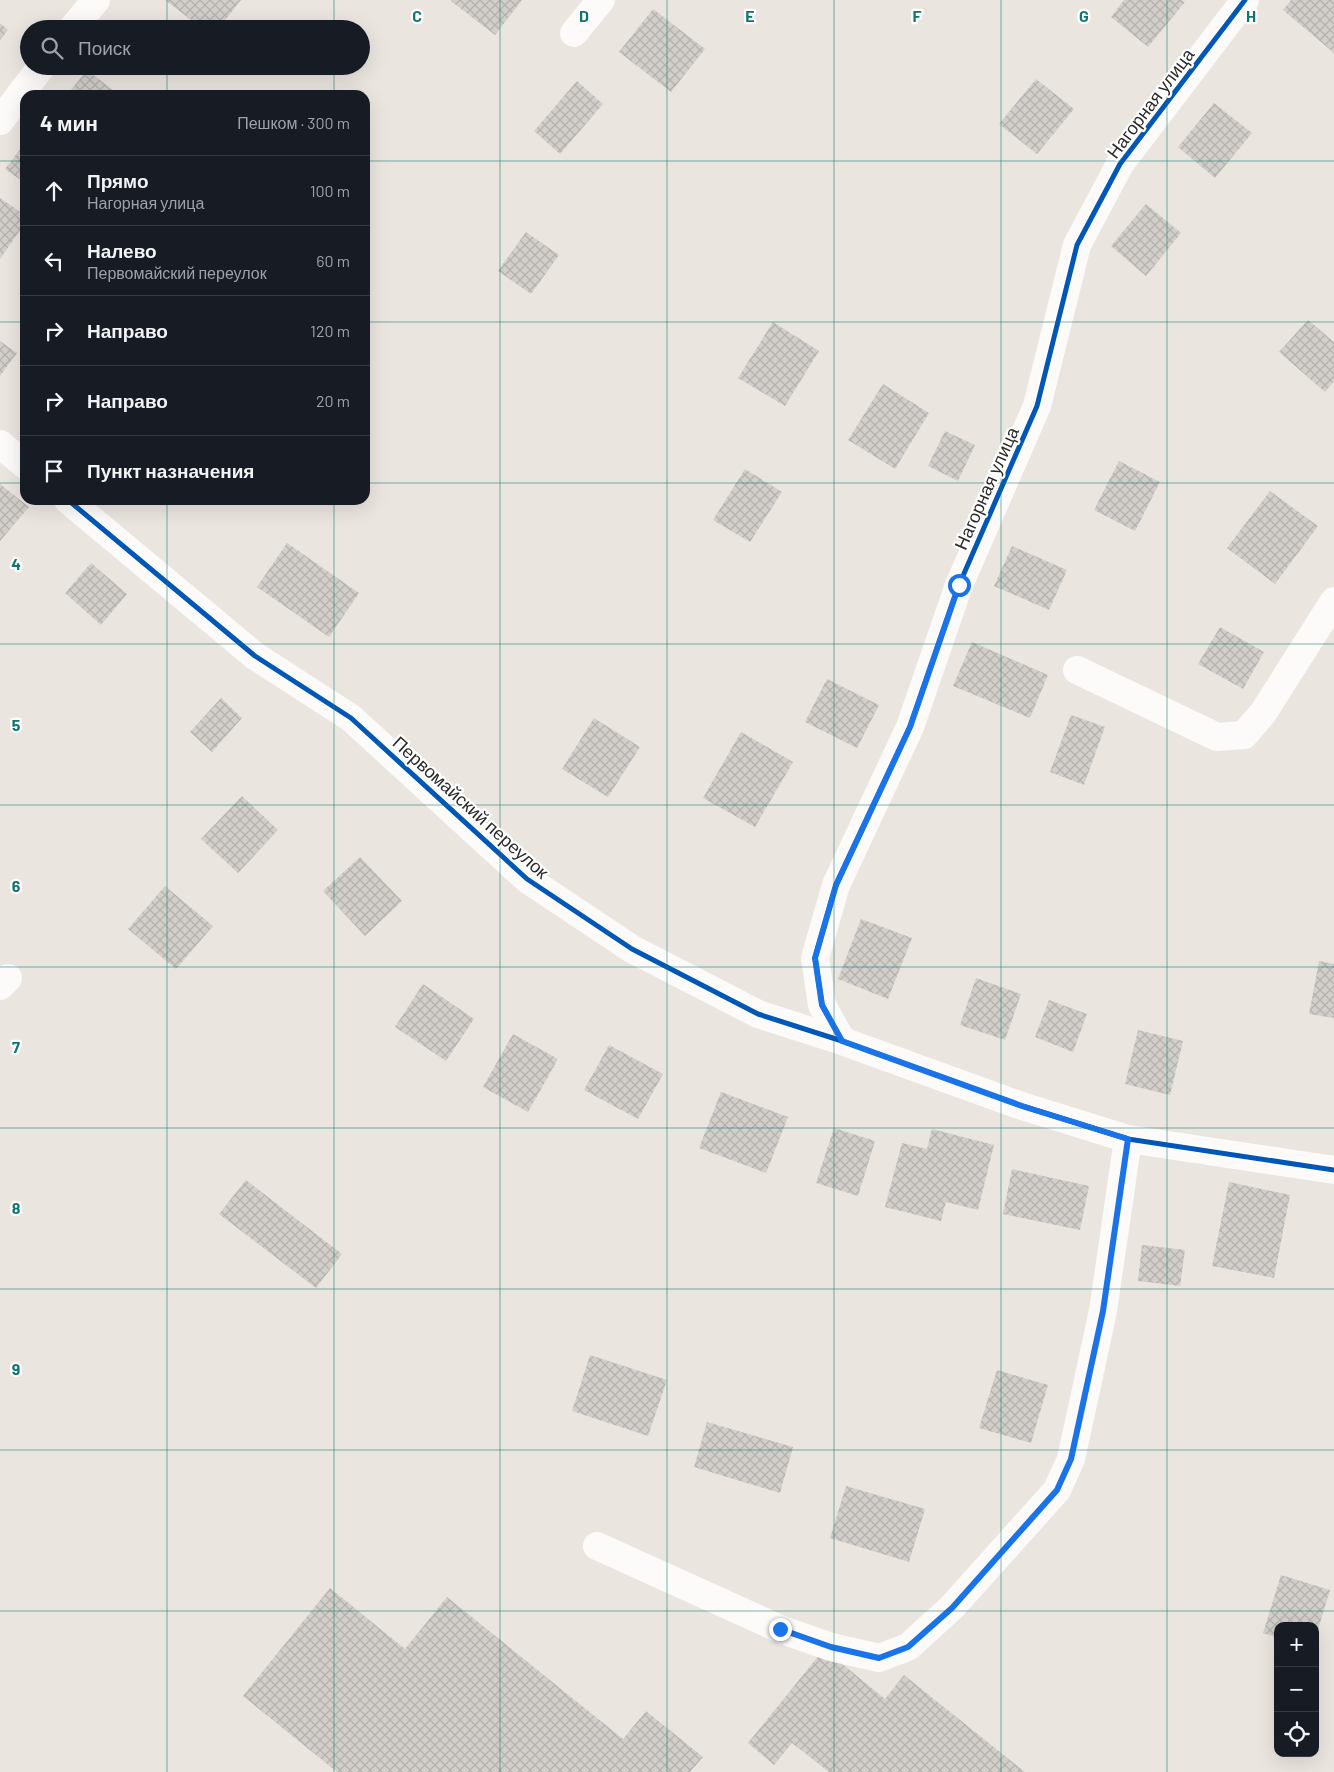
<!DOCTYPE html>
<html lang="ru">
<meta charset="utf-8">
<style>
:root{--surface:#171b24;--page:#242831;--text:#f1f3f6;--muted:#9ea1a6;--line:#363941}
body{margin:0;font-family:Barlow,sans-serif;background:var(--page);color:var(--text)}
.controls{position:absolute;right:15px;bottom:15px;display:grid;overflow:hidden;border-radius:10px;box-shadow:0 5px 20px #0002}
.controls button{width:45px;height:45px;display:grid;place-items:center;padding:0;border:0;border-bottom:1px solid var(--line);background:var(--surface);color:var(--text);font:25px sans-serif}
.stop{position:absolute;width:15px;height:15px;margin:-11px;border:4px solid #1a73e8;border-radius:50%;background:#fff}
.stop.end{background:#1a73e8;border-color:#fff;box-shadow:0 1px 5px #0008}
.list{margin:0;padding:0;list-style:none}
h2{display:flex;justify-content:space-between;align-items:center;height:65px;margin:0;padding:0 20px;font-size:21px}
h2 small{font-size:16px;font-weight:400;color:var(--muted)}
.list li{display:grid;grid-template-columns:32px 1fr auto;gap:15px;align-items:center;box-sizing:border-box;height:70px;padding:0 20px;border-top:1px solid var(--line)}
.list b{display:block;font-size:19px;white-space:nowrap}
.list p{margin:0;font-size:16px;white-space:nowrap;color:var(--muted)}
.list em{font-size:16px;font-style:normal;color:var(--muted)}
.icon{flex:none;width:28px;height:28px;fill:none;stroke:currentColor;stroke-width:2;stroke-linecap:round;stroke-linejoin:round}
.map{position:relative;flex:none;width:1334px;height:1772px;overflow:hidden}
.search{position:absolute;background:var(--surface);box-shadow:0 5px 20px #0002;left:20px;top:20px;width:350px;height:55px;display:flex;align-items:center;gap:12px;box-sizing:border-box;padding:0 18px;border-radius:28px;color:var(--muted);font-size:19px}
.panel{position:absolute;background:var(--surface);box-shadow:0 5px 20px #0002;left:20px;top:90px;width:350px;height:415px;border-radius:15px}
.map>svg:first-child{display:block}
.building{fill:url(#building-cross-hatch)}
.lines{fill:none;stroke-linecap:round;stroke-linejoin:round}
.minor{stroke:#fcfbfa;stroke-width:28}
.cycleway-casing{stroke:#fff;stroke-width:8}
.cycleway{stroke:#0057b8;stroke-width:5}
.route{stroke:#1a73e8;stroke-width:6}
.grid{fill:none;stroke:#0f766e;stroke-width:1;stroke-opacity:0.55}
.labels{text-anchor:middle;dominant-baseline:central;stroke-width:4.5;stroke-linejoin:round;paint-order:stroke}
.street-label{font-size:18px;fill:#2a2a2a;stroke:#fff}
.grid-label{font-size:16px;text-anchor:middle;font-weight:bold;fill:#0f766e;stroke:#fff;stroke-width:4.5;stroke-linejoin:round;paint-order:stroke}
</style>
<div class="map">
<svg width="1334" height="1772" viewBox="0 0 1334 1772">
<defs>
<pattern id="building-cross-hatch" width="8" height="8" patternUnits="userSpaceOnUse" patternTransform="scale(1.25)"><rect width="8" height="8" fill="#d2cfcb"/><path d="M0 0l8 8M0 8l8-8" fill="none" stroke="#b4b2ae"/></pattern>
</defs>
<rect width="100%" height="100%" fill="#eae5df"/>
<!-- building -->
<path class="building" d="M165 0H241L218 29H203Z
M451 0H522L495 35 451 1Z
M1124 0H1182L1185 2 1148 47 1111 17Z
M1291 0H1334V53L1283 10Z
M653 9 705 49 671 92 619 52Z
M0 23 8 30 0 40Z
M87 70 119 95H67Z
M1036 79 1074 109 1037 154 999 124Z
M577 81 603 104 560 154 534 131Z
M1214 103 1252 133 1215 178 1178 147Z
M25 143V183L5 169Z
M0 198 25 215V223L0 259Z
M1146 204 1181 233 1146 276 1111 246Z
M526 232 559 255 531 294 498 271Z
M1308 320 1334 342V381L1325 392 1279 352Z
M773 322 819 351 785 406 738 378Z
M0 341 17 353 0 376Z
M883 384 929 413 895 469 848 440Z
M945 431 975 445 958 481 928 466Z
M1119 461 1160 482 1135 531 1094 510Z
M745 469 782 492 750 542 713 520Z
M0 484 29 507 0 541Z
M1270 491 1318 526 1275 584 1227 548Z
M287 543 359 593 329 637 257 587Z
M1012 546 1067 570 1049 610 994 586Z
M91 563 127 594 101 625 65 593Z
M1220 627 1264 652 1243 689 1198 664Z
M972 642 1048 675 1030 718 953 686Z
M827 679 879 705 857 748 805 722Z
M221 698 242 718 212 752 190 732Z
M1071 715 1105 727 1084 785 1050 772Z
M594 718 640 747 608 797 562 769Z
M741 732 793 762 755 827 703 798Z
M242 796 278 830 238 873 201 839Z
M360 857 402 901 365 936 323 891Z
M165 886 213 926 176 969 128 929Z
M861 919 912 938 888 999 838 979Z
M1319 961 1334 964V1018L1309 1014Z
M976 978 1021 994 1005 1040 960 1025Z
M423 984 474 1019 446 1061 395 1027Z
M1049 1000 1087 1014 1073 1052 1035 1037Z
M1138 1030 1183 1041 1170 1095 1125 1084Z
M513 1034 558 1059 528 1112 483 1087Z
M609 1045 663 1074 638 1119 584 1090Z
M721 1092 788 1117 766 1173 699 1148Z
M834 1128 875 1141 858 1196 816 1183Z
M932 1129 994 1145 978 1210 946 1202 941 1221 885 1207 902 1143 927 1149Z
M1012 1169 1089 1186 1080 1230 1003 1214Z
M246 1180 342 1254 316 1288 219 1214Z
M1229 1182 1290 1195 1274 1278 1212 1266Z
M1142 1245 1185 1250 1180 1286 1138 1281Z
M590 1355 667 1380 648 1436 572 1411Z
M997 1370 1048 1385 1031 1443 979 1428Z
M707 1422 793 1447 780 1493 694 1467Z
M846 1486 925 1509 909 1562 830 1538Z
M1281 1575 1330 1590 1316 1636 1315 1626H1278V1638L1263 1633Z
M330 1588 405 1649 447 1597 623 1739 646 1711 703 1757 690 1772H337L243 1696Z
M824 1649 885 1699 904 1675 1025 1772H829L792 1743 774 1765 748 1743Z"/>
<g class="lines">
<!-- minor -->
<path class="minor" d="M72 29 96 0
M574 33 601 0
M0 121 42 66
M0 444 25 465
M68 500 255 656 351 718 527 879 632 949 758 1014 842 1041 1022 1106 1128 1139 1334 1170
M1077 670 1217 737 1244 735 1263 713 1334 601
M0 986 8 978
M842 1041 822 1005 815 958 836 885 910 727 959 585 1037 406 1077 245 1120 164 1245 0
M597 1546 780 1629 831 1647 879 1658 908 1647 952 1607 1057 1490 1071 1459 1103 1311 1128 1139"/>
<!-- cycleway casing -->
<g class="cycleway-casing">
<path id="cycleway" d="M68 500 255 656 351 718 527 879 632 949 758 1014 842 1041 1022 1106 1128 1139 1334 1170
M842 1041 822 1005 815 958 836 885 910 727 959 585 1037 406 1077 245 1120 164 1245 0"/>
</g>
<!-- cycleway -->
<use href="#cycleway" class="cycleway"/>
</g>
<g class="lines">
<!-- route -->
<path class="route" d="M780 1629 831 1647 879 1658 908 1647 952 1608 1057 1490 1071 1459 1103 1311 1128 1139 1022 1106 842 1041 822 1005 815 958 836 885 910 727 959 585"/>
</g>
<!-- grid -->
<path class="grid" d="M167 0V29M334 0V29M500 0V1772M667 0V1772M834 0V1772M1001 0V1772M1167 0V1772M167 66V95M334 66V95M0 161H25M365 161H1334M0 322H25M365 322H1334M0 483H25M365 483H1334M167 500V1772M334 500V1772M0 644H1334M0 805H1334M0 967H1334M0 1128H1334M0 1289H1334M0 1450H1334M0 1611H1334"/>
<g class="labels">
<!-- street labels -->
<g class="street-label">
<text transform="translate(1150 103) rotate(-53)">Нагорная улица</text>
<text transform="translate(986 488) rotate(-66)">Нагорная улица</text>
<text transform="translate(471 807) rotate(42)">Первомайский переулок</text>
</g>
</g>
<g class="grid-label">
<text x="417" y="22">C</text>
<text x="584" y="22">D</text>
<text x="750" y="22">E</text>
<text x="917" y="22">F</text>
<text x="1084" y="22">G</text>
<text x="1251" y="22">H</text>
<text x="16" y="570">4</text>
<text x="16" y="731">5</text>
<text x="16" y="892">6</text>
<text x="16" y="1053">7</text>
<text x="16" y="1214">8</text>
<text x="16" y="1375">9</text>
</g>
</svg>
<div class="controls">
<button>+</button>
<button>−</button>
<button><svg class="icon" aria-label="locate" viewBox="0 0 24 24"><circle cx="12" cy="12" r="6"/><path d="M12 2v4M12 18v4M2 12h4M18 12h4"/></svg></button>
</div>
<div class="stop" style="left:959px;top:585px"></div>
<div class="stop end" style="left:780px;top:1629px"></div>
<div class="search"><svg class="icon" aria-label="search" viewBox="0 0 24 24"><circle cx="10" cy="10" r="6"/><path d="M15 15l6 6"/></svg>Поиск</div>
<section class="panel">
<h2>4 мин<small>Пешком · 300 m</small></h2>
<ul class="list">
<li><svg class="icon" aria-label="ahead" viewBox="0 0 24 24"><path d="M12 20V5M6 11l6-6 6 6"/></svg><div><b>Прямо</b><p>Нагорная улица</p></div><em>100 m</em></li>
<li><svg class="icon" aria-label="left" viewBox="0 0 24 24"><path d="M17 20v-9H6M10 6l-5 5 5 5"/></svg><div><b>Налево</b><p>Первомайский переулок</p></div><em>60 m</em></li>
<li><svg class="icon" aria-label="right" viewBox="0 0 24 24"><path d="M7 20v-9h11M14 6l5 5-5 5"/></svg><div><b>Направо</b></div><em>120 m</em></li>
<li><svg class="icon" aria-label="right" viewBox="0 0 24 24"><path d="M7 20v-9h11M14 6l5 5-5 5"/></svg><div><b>Направо</b></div><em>20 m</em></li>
<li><svg class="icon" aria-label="arrive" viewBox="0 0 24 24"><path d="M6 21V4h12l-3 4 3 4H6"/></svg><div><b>Пункт назначения</b></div></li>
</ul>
</section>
</div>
